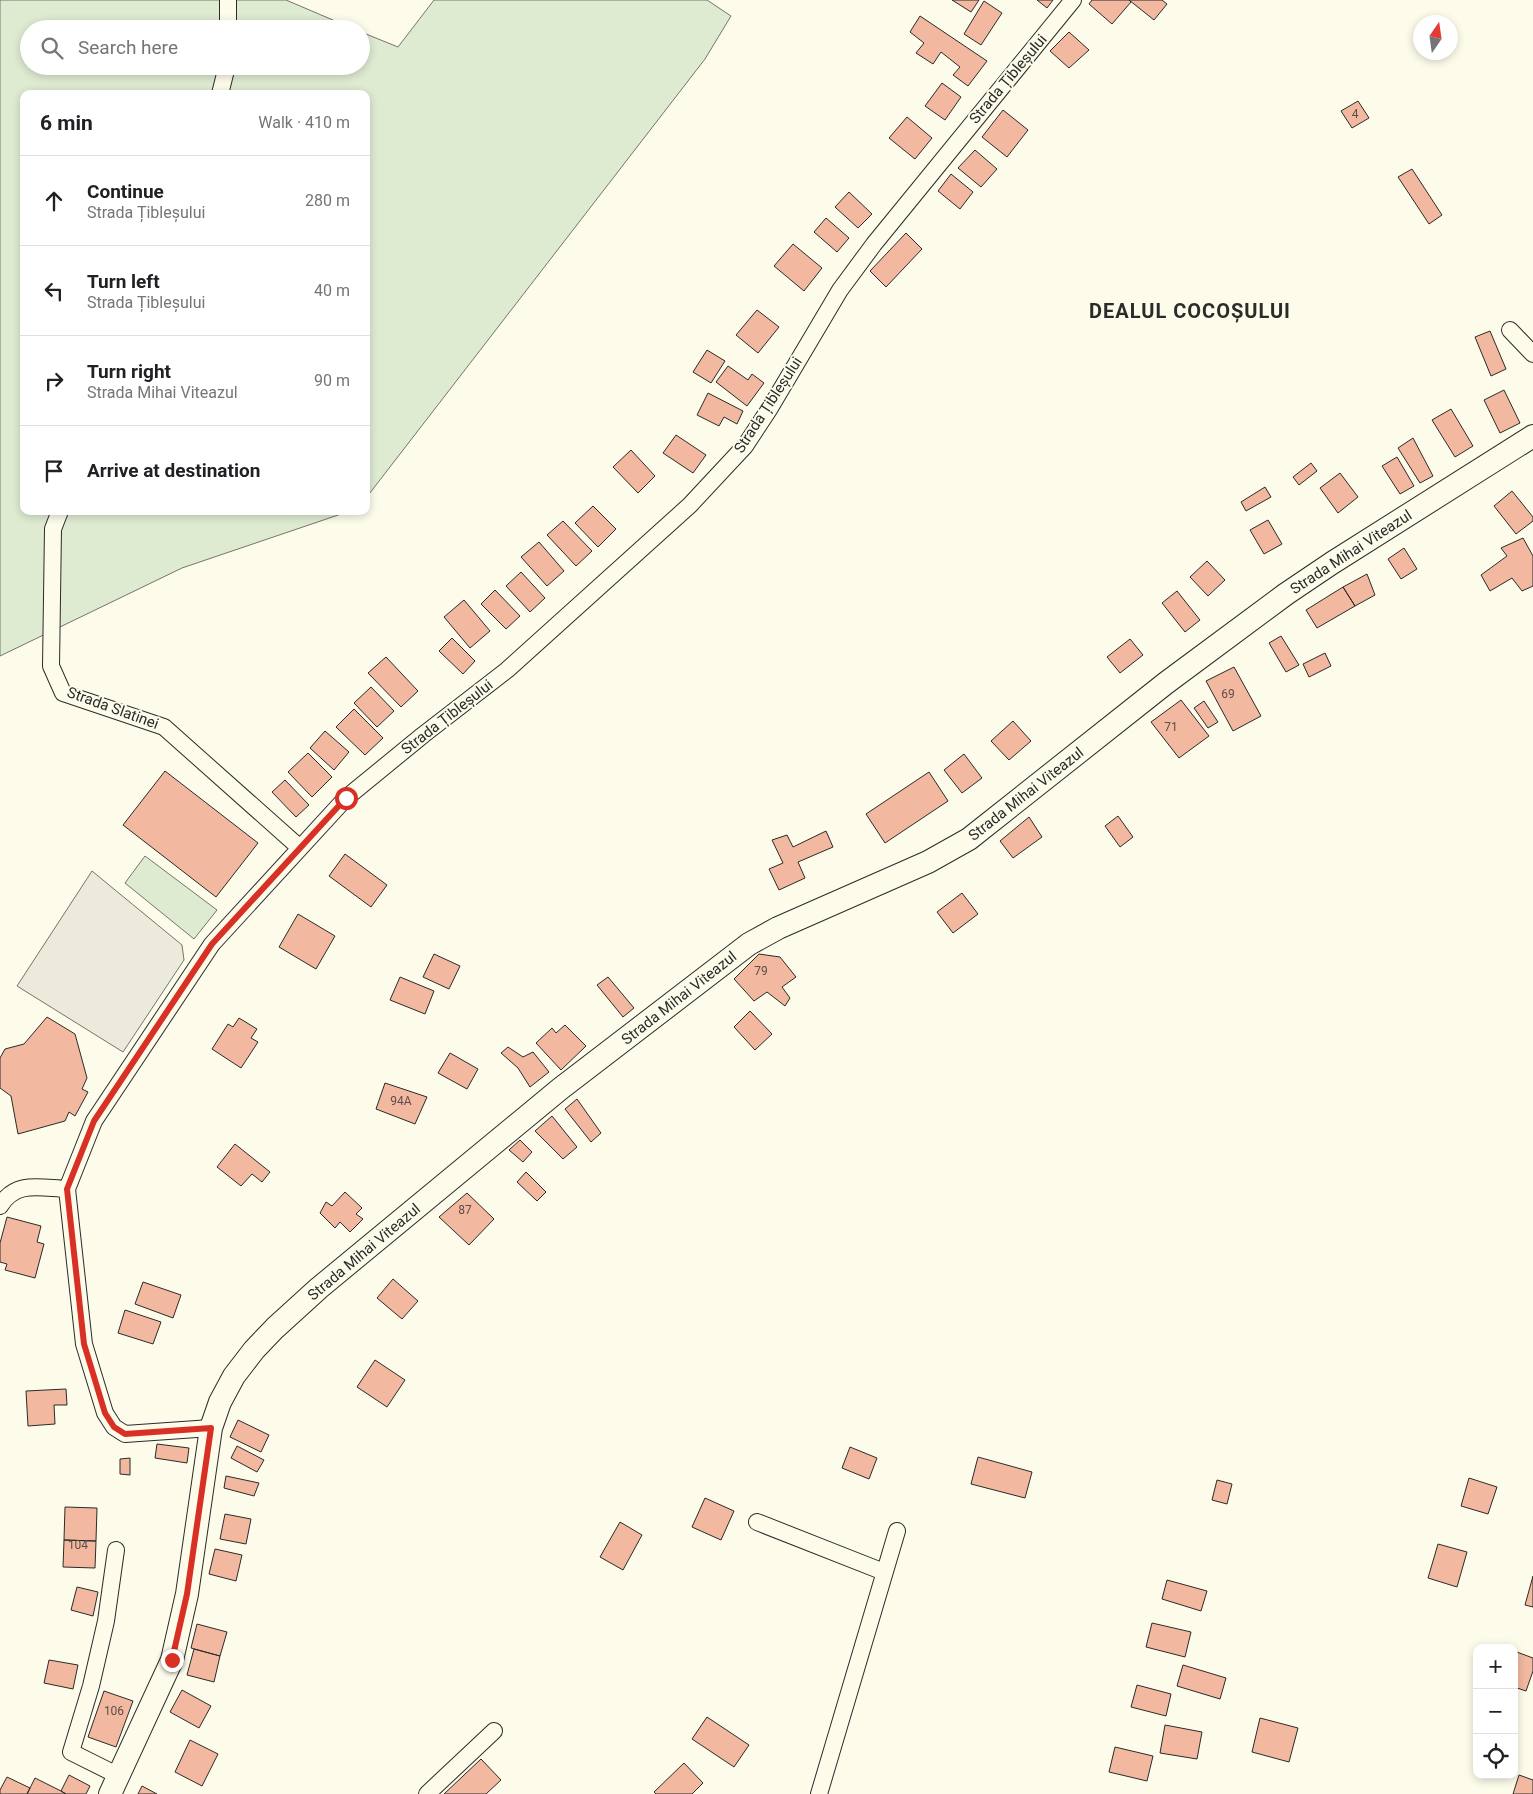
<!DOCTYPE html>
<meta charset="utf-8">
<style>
:root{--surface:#fff;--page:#f6f6f6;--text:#202124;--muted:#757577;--line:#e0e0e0}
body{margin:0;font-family:Roboto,sans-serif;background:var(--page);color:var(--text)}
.controls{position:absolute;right:15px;bottom:15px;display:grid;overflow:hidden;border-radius:10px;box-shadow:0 2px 8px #0003}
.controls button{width:45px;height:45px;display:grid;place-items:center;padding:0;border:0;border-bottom:1px solid var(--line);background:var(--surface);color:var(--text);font:25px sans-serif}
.compass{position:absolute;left:1413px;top:15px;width:45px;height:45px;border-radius:50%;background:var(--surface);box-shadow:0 2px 8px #0003;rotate:13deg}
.stop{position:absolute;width:15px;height:15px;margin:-11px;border:4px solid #d93025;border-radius:50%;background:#fff}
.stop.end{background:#d93025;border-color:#fff;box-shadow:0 1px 5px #0008}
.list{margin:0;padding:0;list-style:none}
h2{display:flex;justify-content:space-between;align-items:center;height:65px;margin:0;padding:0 20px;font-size:21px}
h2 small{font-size:16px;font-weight:400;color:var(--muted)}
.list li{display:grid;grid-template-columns:32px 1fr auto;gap:15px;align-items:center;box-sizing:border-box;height:90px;padding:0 20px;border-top:1px solid var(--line)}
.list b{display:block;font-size:19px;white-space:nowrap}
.list p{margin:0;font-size:16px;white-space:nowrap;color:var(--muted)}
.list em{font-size:16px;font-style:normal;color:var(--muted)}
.icon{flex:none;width:28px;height:28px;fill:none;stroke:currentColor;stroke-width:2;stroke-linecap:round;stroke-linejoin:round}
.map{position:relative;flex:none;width:1533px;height:1794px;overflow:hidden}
.search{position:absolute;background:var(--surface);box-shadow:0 2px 8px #0003;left:20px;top:20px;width:350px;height:55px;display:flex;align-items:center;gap:12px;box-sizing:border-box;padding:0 18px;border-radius:28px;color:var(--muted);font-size:19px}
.panel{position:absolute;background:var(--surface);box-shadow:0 2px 8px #0003;left:20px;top:90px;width:350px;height:425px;border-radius:10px}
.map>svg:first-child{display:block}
.green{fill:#deebd1;stroke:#74746e}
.parking{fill:#eceadb;stroke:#74746e}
.building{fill:#f2b8a0;stroke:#2b2b2b}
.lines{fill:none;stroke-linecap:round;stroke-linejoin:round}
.street-casing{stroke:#2b2b2b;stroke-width:18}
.secondary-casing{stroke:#2b2b2b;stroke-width:24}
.street{stroke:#fdfbea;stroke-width:16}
.secondary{stroke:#fdfbea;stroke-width:22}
.route{stroke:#d93025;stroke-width:6}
.labels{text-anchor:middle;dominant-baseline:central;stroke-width:4;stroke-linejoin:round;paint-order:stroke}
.number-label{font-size:12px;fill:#5d4e48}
.street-label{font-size:15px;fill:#2b2b2b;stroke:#fdfbea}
.district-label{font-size:20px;font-weight:bold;letter-spacing:1px;fill:#2b2b2b;stroke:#fdfbea}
</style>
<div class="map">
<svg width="1533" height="1794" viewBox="0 0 1533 1794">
<rect width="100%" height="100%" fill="#fdfbea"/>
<!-- green -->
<path class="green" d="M0 0H286L354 29H29V66H361V32L398 47 434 0H707L731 16 705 59 366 498V94H24V511H350L182 568 0 656Z
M145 856 217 910 194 939 125 883Z"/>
<!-- parking -->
<path class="parking" d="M92 871 182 945 184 960 123 1052 17 986Z"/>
<!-- building -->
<path class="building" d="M952 0H979L971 12Z
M1037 0H1053L1047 8Z
M1092 0H1129L1131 2 1112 24 1089 4Z
M1129 0H1162L1167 4 1154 20Z
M984 1 1002 13 981 45 964 34Z
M920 16 987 61 968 86 953 75 960 67 941 52 933 64 916 53 924 43 910 32Z
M1069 32 1089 50 1069 68 1050 51Z
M942 83 961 97 945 120 925 106Z
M1358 101 1369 118 1352 128 1341 111Z
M1003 110 1028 130 1007 157 982 137Z
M907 117 932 138 915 159 889 138Z
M975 150 997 169 981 187 958 168Z
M1412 169 1442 215 1429 224 1398 177Z
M951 174 973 192 960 209 938 191Z
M849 192 872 214 858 228 835 207Z
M826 218 849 238 837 252 814 232Z
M906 233 922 249 886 287 870 271Z
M793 244 822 268 804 291 774 266Z
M757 310 779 327 758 353 736 335Z
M1490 331 1506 369 1491 376 1475 337Z
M707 350 725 361 711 383 693 372Z
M728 366 748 380 752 374 764 383 747 406 716 382Z
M1504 390 1520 423 1500 433 1484 400Z
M708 393 743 411 737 424 724 417 719 426 697 415Z
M1451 409 1473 446 1455 457 1432 420Z
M676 435 706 455 693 473 663 453Z
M1413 438 1433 476 1420 483 1398 448Z
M631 450 655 476 638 493 613 467Z
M1397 457 1414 486 1400 494 1382 466Z
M1311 463 1317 471 1299 485 1293 477Z
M1340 473 1358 497 1338 513 1320 488Z
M1265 487 1271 497 1246 511 1241 502Z
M1512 491 1533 517V521L1516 534 1494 506Z
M593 506 616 529 598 547 575 523Z
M1268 520 1282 544 1264 554 1250 530Z
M563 521 592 551 576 566 547 535Z
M1523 538 1533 556V586L1522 591 1512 578 1490 591 1481 575 1507 556 1501 548Z
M539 542 564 571 547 586 521 557Z
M1404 548 1417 569 1401 579 1388 559Z
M1207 561 1225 580 1208 596 1190 577Z
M521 572 545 598 530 612 506 586Z
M1367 574 1375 595 1355 606 1343 587Z
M1343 587 1355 606 1317 628 1306 610Z
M495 590 520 616 506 629 481 604Z
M1177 591 1200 620 1185 632 1162 603Z
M464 600 490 631 470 648 444 617Z
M1281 636 1299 665 1286 672 1269 643Z
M452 638 475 661 463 674 439 651Z
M1130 639 1143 655 1120 673 1107 657Z
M1325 653 1331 666 1309 677 1303 664Z
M386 657 418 691 401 707 368 673Z
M1234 667 1261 716 1233 731 1206 681Z
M371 687 394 711 377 727 354 703Z
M1181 700 1209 736 1179 758 1151 722Z
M1204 701 1218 722 1208 728 1194 708Z
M354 709 383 738 365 755 336 727Z
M1013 721 1031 741 1009 760 991 741Z
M325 731 349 752 334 770 310 748Z
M308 753 332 777 312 797 288 772Z
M964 754 982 778 962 793 944 770Z
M165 771 258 843 216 897 123 825Z
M929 772 948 801 885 843 866 814Z
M285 780 309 805 296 817 272 792Z
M1118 816 1133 837 1120 847 1105 826Z
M1029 817 1042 837 1013 858 1000 841Z
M826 831 833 847 798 862 805 878 779 890 769 869 783 863 772 840 787 835 793 847Z
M345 854 387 885 371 907 329 876Z
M962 893 978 914 953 933 937 912Z
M298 914 335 936 316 969 279 947Z
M434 954 460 966 449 989 423 977Z
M759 954 780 957 796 977 782 987 790 998 785 1006 767 992 754 1001 734 979Z
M400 977 434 991 425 1014 390 1000Z
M608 977 634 1008 623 1017 597 985Z
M750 1011 772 1034 755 1050 734 1027Z
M47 1017 75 1034 87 1078 82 1089 88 1092 75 1116 69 1112 65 1121 18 1134 11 1096 0 1088V1058L5 1049 24 1044Z
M239 1018 257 1029 251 1038 258 1042 241 1068 212 1049 228 1024 233 1027Z
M565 1025 586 1046 561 1070 536 1043 552 1028 556 1033Z
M508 1047 523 1057 533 1052 549 1072 530 1087 518 1068 501 1053Z
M450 1053 478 1069 467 1089 438 1073Z
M385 1083 427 1097 415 1124 376 1109Z
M577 1099 601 1133 591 1142 565 1109Z
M552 1116 577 1147 563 1159 535 1131Z
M520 1140 532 1152 523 1162 509 1150Z
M235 1144 270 1172 262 1182 252 1174 241 1186 217 1167Z
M526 1172 546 1192 537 1201 517 1182Z
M345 1192 362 1208 356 1214 363 1219 350 1232 340 1222 335 1228 320 1213 326 1202 332 1206Z
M467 1193 494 1219 469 1245 439 1217Z
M7 1217 41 1226 37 1242 44 1244 35 1278 5 1270 7 1264 0 1262V1243Z
M393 1279 418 1301 402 1319 377 1298Z
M143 1282 181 1295 173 1318 135 1304Z
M125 1310 161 1322 153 1344 118 1333Z
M375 1360 405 1380 387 1407 357 1387Z
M66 1389 67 1405H54L55 1424 28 1426 26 1391Z
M238 1420 269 1435 261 1452 230 1437Z
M157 1444 189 1448 187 1463 155 1458Z
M237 1446 264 1460 257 1472 231 1458Z
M850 1447 877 1458 869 1479 842 1468Z
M978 1457 1032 1472 1025 1498 971 1484Z
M130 1458V1475L120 1474V1459Z
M226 1476 259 1483 254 1496 224 1488Z
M1469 1478 1497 1487 1488 1514 1461 1506Z
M1217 1480 1232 1484 1227 1504 1212 1500Z
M705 1498 734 1511 721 1540 692 1527Z
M65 1507 97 1508 96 1541 64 1540Z
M225 1514 251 1519 246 1544 220 1539Z
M620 1522 642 1535 623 1570 600 1557Z
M64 1540 96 1541 95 1568 63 1567Z
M1438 1544 1467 1552 1457 1587 1428 1578Z
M215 1549 242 1555 236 1581 209 1574Z
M1533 1576V1607L1525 1605Z
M1167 1580 1207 1591 1201 1611 1162 1599Z
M77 1587 98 1592 93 1616 71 1610Z
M1152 1623 1191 1632 1185 1657 1146 1647Z
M197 1624 227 1632 220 1656 191 1648Z
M194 1649 220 1656 214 1682 187 1675Z
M1514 1651 1533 1658V1671L1526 1691 1514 1687Z
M49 1660 78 1665 73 1689 44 1683Z
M1183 1665 1226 1678 1220 1699 1177 1686Z
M1137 1685 1171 1694 1166 1716 1131 1707Z
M182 1690 211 1706 199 1728 170 1712Z
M104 1691 133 1701 116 1747 88 1737Z
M707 1717 749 1745 734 1767 692 1739Z
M1260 1718 1298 1728 1289 1762 1252 1752Z
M1165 1725 1202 1732 1197 1759 1160 1753Z
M190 1740 218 1754 202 1786 175 1772Z
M1115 1747 1153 1756 1147 1781 1109 1772Z
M481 1759 501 1780 486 1794H444Z
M684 1763 703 1783 692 1794H656L654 1792Z
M69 1775 90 1786 86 1794H66L61 1791Z
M1519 1775 1533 1780V1794H1513Z
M7 1777 30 1788 27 1794H0V1790Z
M35 1778 61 1791 66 1794H27Z
M142 1786 157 1794H138Z"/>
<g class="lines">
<!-- street casing -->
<g class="street-casing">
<path id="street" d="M228 29V0
M220 94 227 66
M1510 330 1533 354
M60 511 53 529 51 666 63 693 164 727 300 848
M0 1206C16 1180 40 1188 67 1189
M211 1428 125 1434 114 1427 105 1413 84 1344 67 1189 94 1121 212 944 346 798 423 735 507 670 690 505 745 446 770 408 840 290 874 244 1073 0
M757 1522 884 1572
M116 1550 106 1621 91 1686 71 1752 119 1776
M427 1794 494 1731
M819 1794 897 1531"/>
</g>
<!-- secondary casing -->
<g class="secondary-casing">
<path id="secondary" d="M110 1794 172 1660 187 1594 211 1428 220 1402 234 1376 254 1350 275 1328 319 1288 560 1089 749 944 778 928 928 862 969 839 1166 683 1286 594 1332 563 1533 436"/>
</g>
<!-- street -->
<use href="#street" class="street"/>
<!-- secondary -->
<use href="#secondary" class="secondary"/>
</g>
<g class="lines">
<!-- route -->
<path class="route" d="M172 1660 187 1594 211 1428 125 1434 114 1427 105 1413 84 1344 67 1189 94 1121 212 944 346 798"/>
</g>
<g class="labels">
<!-- number labels -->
<g class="number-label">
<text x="1355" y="114">4</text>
<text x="1228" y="694">69</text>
<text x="1171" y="727">71</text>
<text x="761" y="971">79</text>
<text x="401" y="1101">94A</text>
<text x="465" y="1210">87</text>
<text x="78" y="1545">104</text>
<text x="114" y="1711">106</text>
</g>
<!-- street labels -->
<g class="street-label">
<text transform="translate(1008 79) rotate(-50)">Strada Țibleșului</text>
<text transform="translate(768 405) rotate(-57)">Strada Țibleșului</text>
<text transform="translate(1351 552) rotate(-33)">Strada Mihai Viteazul</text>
<text transform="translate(113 708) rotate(20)">Strada Slatinei</text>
<text transform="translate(447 717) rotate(-38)">Strada Țibleșului</text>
<text transform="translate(1026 794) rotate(-38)">Strada Mihai Viteazul</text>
<text transform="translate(679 998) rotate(-38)">Strada Mihai Viteazul</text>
<text transform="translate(364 1252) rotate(-40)">Strada Mihai Viteazul</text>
</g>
<!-- district labels -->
<g class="district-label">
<text x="1190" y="311">DEALUL COCOȘULUI</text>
</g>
</g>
</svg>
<div class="controls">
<button>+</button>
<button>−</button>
<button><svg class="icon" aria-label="locate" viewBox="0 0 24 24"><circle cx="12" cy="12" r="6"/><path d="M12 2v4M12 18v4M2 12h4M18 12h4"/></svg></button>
</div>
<svg class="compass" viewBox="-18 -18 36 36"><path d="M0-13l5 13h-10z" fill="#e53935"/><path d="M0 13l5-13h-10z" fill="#757577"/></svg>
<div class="stop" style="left:346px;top:798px"></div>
<div class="stop end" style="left:172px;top:1660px"></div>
<div class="search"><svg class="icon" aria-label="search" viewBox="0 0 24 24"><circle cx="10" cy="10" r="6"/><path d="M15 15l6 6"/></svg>Search here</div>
<section class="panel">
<h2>6 min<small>Walk · 410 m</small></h2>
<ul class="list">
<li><svg class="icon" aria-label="ahead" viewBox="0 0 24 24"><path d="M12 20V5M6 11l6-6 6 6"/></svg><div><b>Continue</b><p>Strada Țibleșului</p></div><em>280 m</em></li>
<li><svg class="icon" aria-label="left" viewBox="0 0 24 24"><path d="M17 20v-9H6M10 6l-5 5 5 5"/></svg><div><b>Turn left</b><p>Strada Țibleșului</p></div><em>40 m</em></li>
<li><svg class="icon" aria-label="right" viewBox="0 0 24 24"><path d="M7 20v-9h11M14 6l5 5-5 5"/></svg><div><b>Turn right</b><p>Strada Mihai Viteazul</p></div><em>90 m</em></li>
<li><svg class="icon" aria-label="arrive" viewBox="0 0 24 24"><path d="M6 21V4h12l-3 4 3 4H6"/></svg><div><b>Arrive at destination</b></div></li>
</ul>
</section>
</div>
